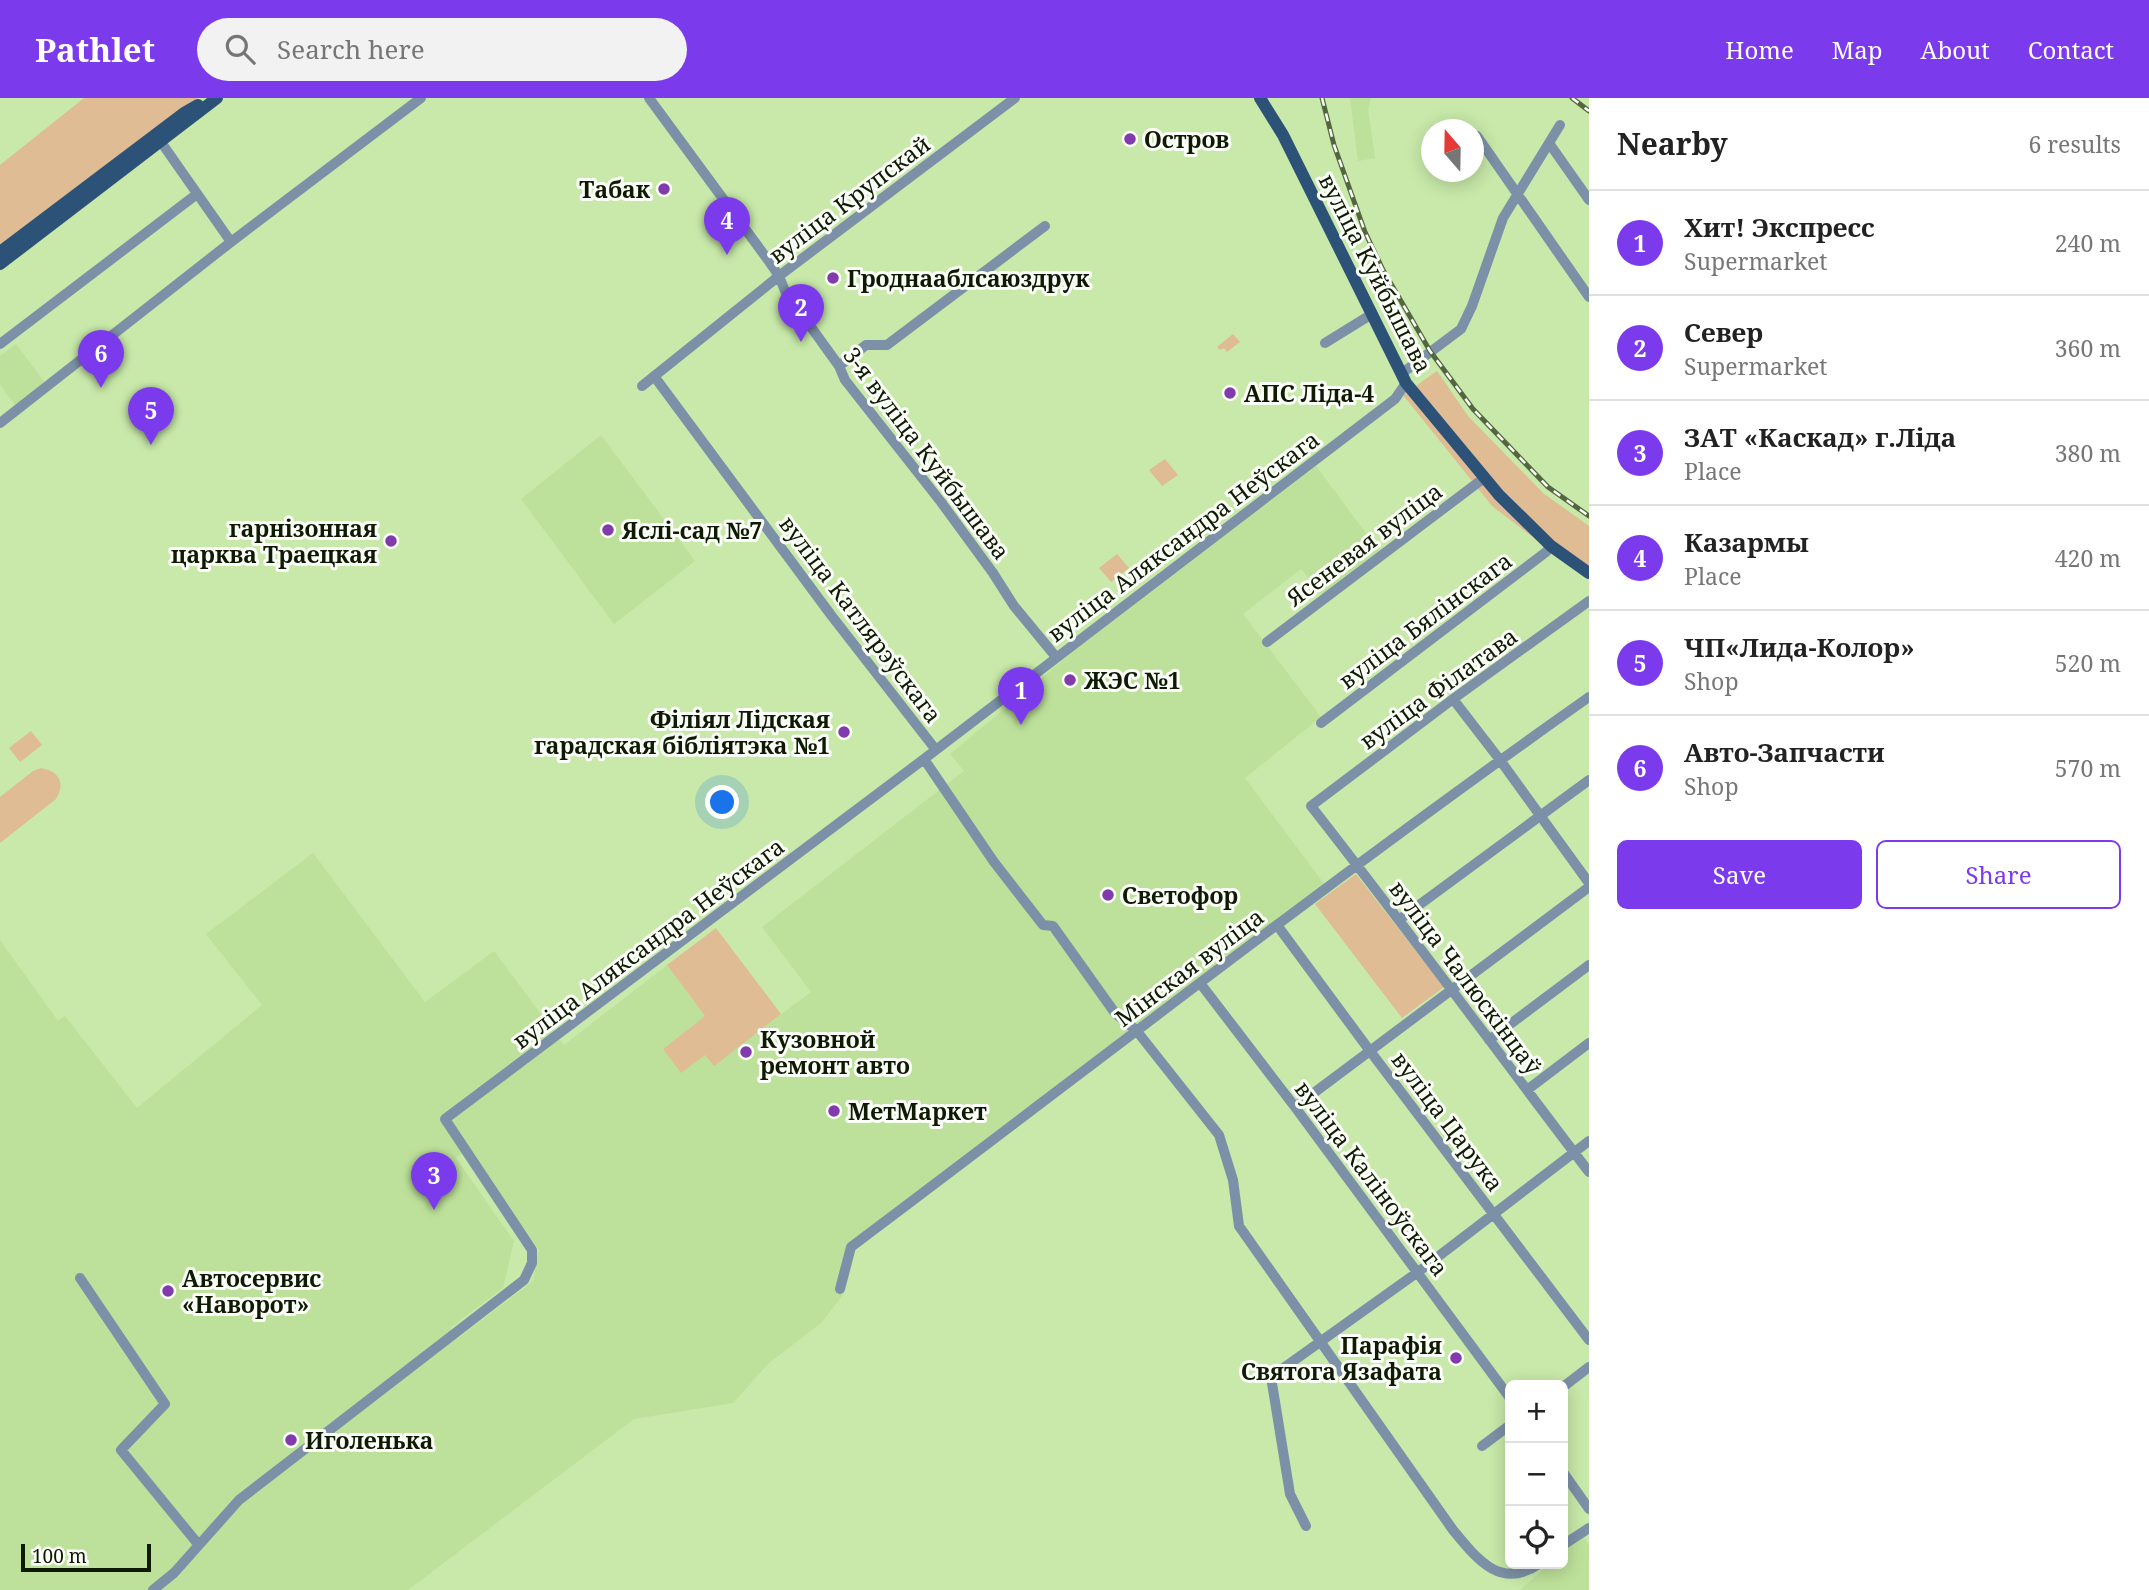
<!DOCTYPE html>
<meta charset="utf-8">
<style>
:root{--surface:#fff;--page:#f2f2f2;--text:#222;--muted:#767676;--line:#e0e0e0;--accent:#7c3aed}
body{margin:0;font-family:"Noto Serif",serif;background:var(--page);color:var(--text)}
.controls{position:absolute;right:21px;bottom:21px;display:grid;overflow:hidden;border-radius:10px;box-shadow:0 4px 18px #0003}
.controls button{width:63px;height:63px;display:grid;place-items:center;padding:0;border:0;border-bottom:2px solid var(--line);background:var(--surface);color:var(--text);font:35px sans-serif}
.compass{position:absolute;left:1421px;top:21px;width:63px;height:63px;border-radius:50%;background:var(--surface);box-shadow:0 4px 18px #0003;rotate:340deg}
.scale{position:absolute;left:21px;bottom:18px;width:130px;box-sizing:border-box;padding-left:7px;border:4px solid #0f1a03;border-top:0;font-size:19px;line-height:24px;white-space:nowrap;color:#0f1a03;-webkit-text-stroke:5px #fbfef8;paint-order:stroke}
.you{position:absolute;left:723px;top:705px;width:24px;height:24px;margin:-18px;border:5px solid #fff;border-radius:50%;background:#1a73e8;box-shadow:0 0 0 10px #1a73e833}
.badge{display:grid;place-items:center;width:46px;height:46px;border-radius:50%;background:var(--accent);color:#fff;font-size:23px;font-weight:700}
.pin{position:absolute;translate:-50% -58px;filter:drop-shadow(0 2px 4px #0008)}
.pin::after{content:'';position:absolute;top:37px;width:24px;height:21px;background:inherit;clip-path:polygon(0 0,100% 0,50% 100%)}
.list{margin:0;padding:0;list-style:none}
h2{display:flex;justify-content:space-between;align-items:center;height:91px;margin:0;padding:0 28px;font-size:30px}
h2 small{font-size:23px;font-weight:400;color:var(--muted)}
.list li{display:grid;grid-template-columns:46px 1fr auto;gap:21px;align-items:center;box-sizing:border-box;height:105px;padding:0 28px;border-top:2px solid var(--line)}
.list b{display:block;font-size:26px;white-space:nowrap}
.list p{margin:0;font-size:23px;white-space:nowrap;color:var(--muted)}
.list em{font-size:23px;font-style:normal;color:var(--muted)}
.actions{display:flex;gap:14px;padding:21px 28px}
.actions a{flex:1;padding:16px 0;border:2px solid var(--accent);border-radius:10px;text-align:center;font-size:24px;color:var(--accent)}
.actions .main{background:var(--accent);color:#fff}
.icon{flex:none;width:38px;height:38px;fill:none;stroke:currentColor;stroke-width:2;stroke-linecap:round;stroke-linejoin:round}
.map{position:relative;flex:none;width:1589px;height:1492px;overflow:hidden}
header{display:flex;align-items:center;gap:42px;box-sizing:border-box;height:98px;padding:0 35px;background:var(--accent);color:#fff}
header strong{font-size:33px}
nav{display:flex;gap:38px;margin-inline-start:auto;font-size:24px}
.search{width:490px;height:63px;background:var(--page);display:flex;align-items:center;gap:18px;box-sizing:border-box;padding:0 24px;border-radius:38px;color:var(--muted);font-size:26px}
main{display:flex}
aside{flex:1;background:var(--surface)}
.map>svg:first-child{display:block}
.built{fill:#bde19a;fill-rule:evenodd}
.green{fill:#dfbc94}
.lines{fill:none;stroke-linecap:round;stroke-linejoin:round}
.minor{stroke:#7c91a7;stroke-width:10}
.major{stroke:#2c5278;stroke-width:12}
.rail-casing{stroke:#536640;stroke-width:5}
.rail{stroke:#fbfef8;stroke-width:2.5;stroke-dasharray:8;stroke-linecap:butt}
.poi-dot{fill:#823bad;stroke:#fbfef8;stroke-width:2.5}
.labels{text-anchor:middle;dominant-baseline:central;stroke-width:6;stroke-linejoin:round;paint-order:stroke}
.poi-label{font-size:23px;font-weight:bold;fill:#0f1a03;stroke:#fbfef8;text-anchor:start}
.street-label{font-size:23px;fill:#0f1a03;stroke:#fbfef8}
</style>
<header>
<strong>Pathlet</strong>
<div class="search"><svg class="icon" aria-label="search" viewBox="0 0 24 24"><circle cx="10" cy="10" r="6"/><path d="M15 15l6 6"/></svg>Search here</div>
<nav><a>Home</a><a>Map</a><a>About</a><a>Contact</a></nav>
</header>
<main>
<div class="map">
<svg width="1589" height="1492" viewBox="0 0 1589 1492">
<rect width="100%" height="100%" fill="#c8e9a9"/>
<!-- built -->
<path class="built" d="M1350 0H1371L1368 11 1375 60 1358 63Z
M16 246 46 286 16 308 0 287V258Z
M601 337 695 463 614 526 521 401Z
M1316 368 1380 454 1322 497 1301 471 1243 516 1321 619 1245 680 1325 787 1144 922 1150 930 1134 940 852 1153 843 1197 821 1225 769 1265 733 1305 634 1321 408 1492H0V842L58 923 65 918 137 1010 262 907 206 836 313 755 425 904 494 853 564 947 667 867 705 918 663 951 705 957 714 967 811 894 762 829 964 673 950 656 1074 553ZM468 1050 539 1152 533 1183 457 1241 450 1230 503 1190 514 1143 456 1060Z
M1582 1436 1589 1447V1492H1520L1549 1466H1563V1454Z"/>
<!-- green -->
<path class="green" d="M84 0H198L0 152V67Z
M1233 236 1240 244 1227 254 1224 250 1220 252 1217 249Z
M1437 273 1468 318 1543 395 1589 428V482L1492 408 1403 297Z
M1165 361 1178 377 1162 388 1149 372Z
M1117 456 1129 470 1111 484 1099 470Z
M31 633 42 647 20 664 9 650Z
M41 670C59 673 66 685 56 701L0 745V699L33 673Z
M1356 776 1444 889 1402 920 1315 806Z
M716 830 781 916 714 968 705 957 681 975 663 951 705 918 667 867Z"/>
<g class="lines">
<!-- minor -->
<path class="minor" d="M649 0 768 162 779 178 785 193 839 268 845 282 941 404 993 475 1014 508 1056 559
M1477 38 1589 199
M161 44 231 144
M1549 45 1589 102
M1325 245 1372 216
M0 246 197 96
M839 268 866 247H887L1045 128
M1401 276 1461 231 1472 208 1503 120 1560 27
M654 278 831 517 936 652
M642 288 779 178 1015 0
M0 325 231 144 421 0
M1589 503 1453 601 1311 708C1406 829 1496 952 1589 1074
M1267 544 1484 380
M1453 601 1500 662 1589 785
M1321 625 1546 454 1551 448
M924 661 994 764 1043 827 1053 828 1115 915 1136 932 1219 1037 1233 1082 1239 1128 1453 1432C1477 1461 1500 1492 1539 1466
M1400 821 1589 682
M1277 827 1370 953 1589 1242
M1200 885 1295 1009 1510 1300
M1489 942 1589 867
M1527 992 1589 945
M1295 1009 1589 789
M80 1180 165 1306 121 1352 198 1446
M840 1191 851 1149C1096 965 1338 776 1589 599
M1563 1289 1589 1269
M1482 1348 1510 1327
M1563 1374 1589 1411
M1306 1428 1290 1396 1271 1279 1418 1174 1589 1043
M1563 1447 1589 1430
M153 1492 174 1475 239 1402 524 1182 532 1165V1152L445 1021 924 661 1395 301 1406 285"/>
<!-- major -->
<path class="major" d="M1260 0 1283 37 1406 285 1499 397 1551 448 1589 475
M0 154 184 15 198 7
M0 166 217 0"/>
<!-- rail casing -->
<g class="rail-casing">
<path id="rail" d="M1322 0 1334 47 1365 134 1383 172 1430 253 1473 311 1548 389 1589 418
M1572 0 1589 13"/>
</g>
<!-- rail -->
<use href="#rail" class="rail"/>
</g>
<!-- markers -->
<g class="poi-dot">
<circle cx="1130" cy="41" r="7"/>
<circle cx="664" cy="91" r="7"/>
<circle cx="833" cy="180" r="7"/>
<circle cx="1230" cy="295" r="7"/>
<circle cx="608" cy="432" r="7"/>
<circle cx="391" cy="443" r="7"/>
<circle cx="1070" cy="582" r="7"/>
<circle cx="844" cy="634" r="7"/>
<circle cx="1108" cy="797" r="7"/>
<circle cx="746" cy="954" r="7"/>
<circle cx="834" cy="1013" r="7"/>
<circle cx="168" cy="1193" r="7"/>
<circle cx="1456" cy="1260" r="7"/>
<circle cx="291" cy="1342" r="7"/>
</g>
<g class="labels">
<!-- poi labels -->
<g class="poi-label">
<text x="1144" y="41">Остров</text>
<text x="650" y="91" text-anchor="end">Табак</text>
<text x="847" y="180">Гроднааблсаюздрук</text>
<text x="1244" y="295">АПС Ліда-4</text>
<text x="377" y="430" text-anchor="end">гарнізонная<tspan x="377" dy="26">царква Траецкая</tspan></text>
<text x="622" y="432">Яслі-сад №7</text>
<text x="1084" y="582">ЖЭС №1</text>
<text x="830" y="621" text-anchor="end">Філіял Лідская<tspan x="830" dy="26">гарадская бібліятэка №1</tspan></text>
<text x="1122" y="797">Светофор</text>
<text x="760" y="941">Кузовной<tspan x="760" dy="26">ремонт авто</tspan></text>
<text x="848" y="1013">МетМаркет</text>
<text x="182" y="1180">Автосервис<tspan x="182" dy="26">«Наворот»</tspan></text>
<text x="1442" y="1247" text-anchor="end">Парафія<tspan x="1442" dy="26">Святога Язафата</tspan></text>
<text x="305" y="1342">Иголенька</text>
</g>
<!-- street labels -->
<g class="street-label">
<text transform="translate(849 101) rotate(-37)">вуліца Крупскай</text>
<text transform="translate(1376 175) rotate(63)">вуліца Куйбышава</text>
<text transform="translate(927 355) rotate(53)">3-я вуліца Куйбышава</text>
<text transform="translate(1183 438) rotate(-37)">вуліца Аляксандра Неўскага</text>
<text transform="translate(1364 446) rotate(-37)">Ясеневая вуліца</text>
<text transform="translate(861 521) rotate(53)">вуліца Катлярэўскага</text>
<text transform="translate(1425 522) rotate(-37)">вуліца Бялінскага</text>
<text transform="translate(1438 590) rotate(-36)">вуліца Філатава</text>
<text transform="translate(648 845) rotate(-37)">вуліца Аляксандра Неўскага</text>
<text transform="translate(1189 869) rotate(-37)">Мінская вуліца</text>
<text transform="translate(1466 879) rotate(53)">вуліца Чалюскінцаў</text>
<text transform="translate(1448 1023) rotate(53)">вуліца Царука</text>
<text transform="translate(1372 1080) rotate(53)">вуліца Каліноўскага</text>
</g>
</g>
</svg>
<div class="controls">
<button>+</button>
<button>−</button>
<button><svg class="icon" aria-label="locate" viewBox="0 0 24 24"><circle cx="12" cy="12" r="6"/><path d="M12 2v4M12 18v4M2 12h4M18 12h4"/></svg></button>
</div>
<svg class="compass" viewBox="-18 -18 36 36"><path d="M0-13l5 13h-10z" fill="#e53935"/><path d="M0 13l5-13h-10z" fill="#767676"/></svg>
<div class="scale">100 m</div>
<div class="you"></div>
<div class="pin badge" style="left:1021px;top:627px">1</div>
<div class="pin badge" style="left:801px;top:244px">2</div>
<div class="pin badge" style="left:434px;top:1112px">3</div>
<div class="pin badge" style="left:727px;top:157px">4</div>
<div class="pin badge" style="left:151px;top:347px">5</div>
<div class="pin badge" style="left:101px;top:290px">6</div>
</div>
<aside>
<h2>Nearby<small>6 results</small></h2>
<ul class="list">
<li><span class="badge">1</span><div><b>Хит! Экспресс</b><p>Supermarket</p></div><em>240 m</em></li>
<li><span class="badge">2</span><div><b>Север</b><p>Supermarket</p></div><em>360 m</em></li>
<li><span class="badge">3</span><div><b>ЗАТ «Каскад» г.Ліда</b><p>Place</p></div><em>380 m</em></li>
<li><span class="badge">4</span><div><b>Казармы</b><p>Place</p></div><em>420 m</em></li>
<li><span class="badge">5</span><div><b>ЧП«Лида-Колор»</b><p>Shop</p></div><em>520 m</em></li>
<li><span class="badge">6</span><div><b>Авто-Запчасти</b><p>Shop</p></div><em>570 m</em></li>
</ul>
<div class="actions"><a class="main">Save</a><a>Share</a></div>
</aside>
</main>
